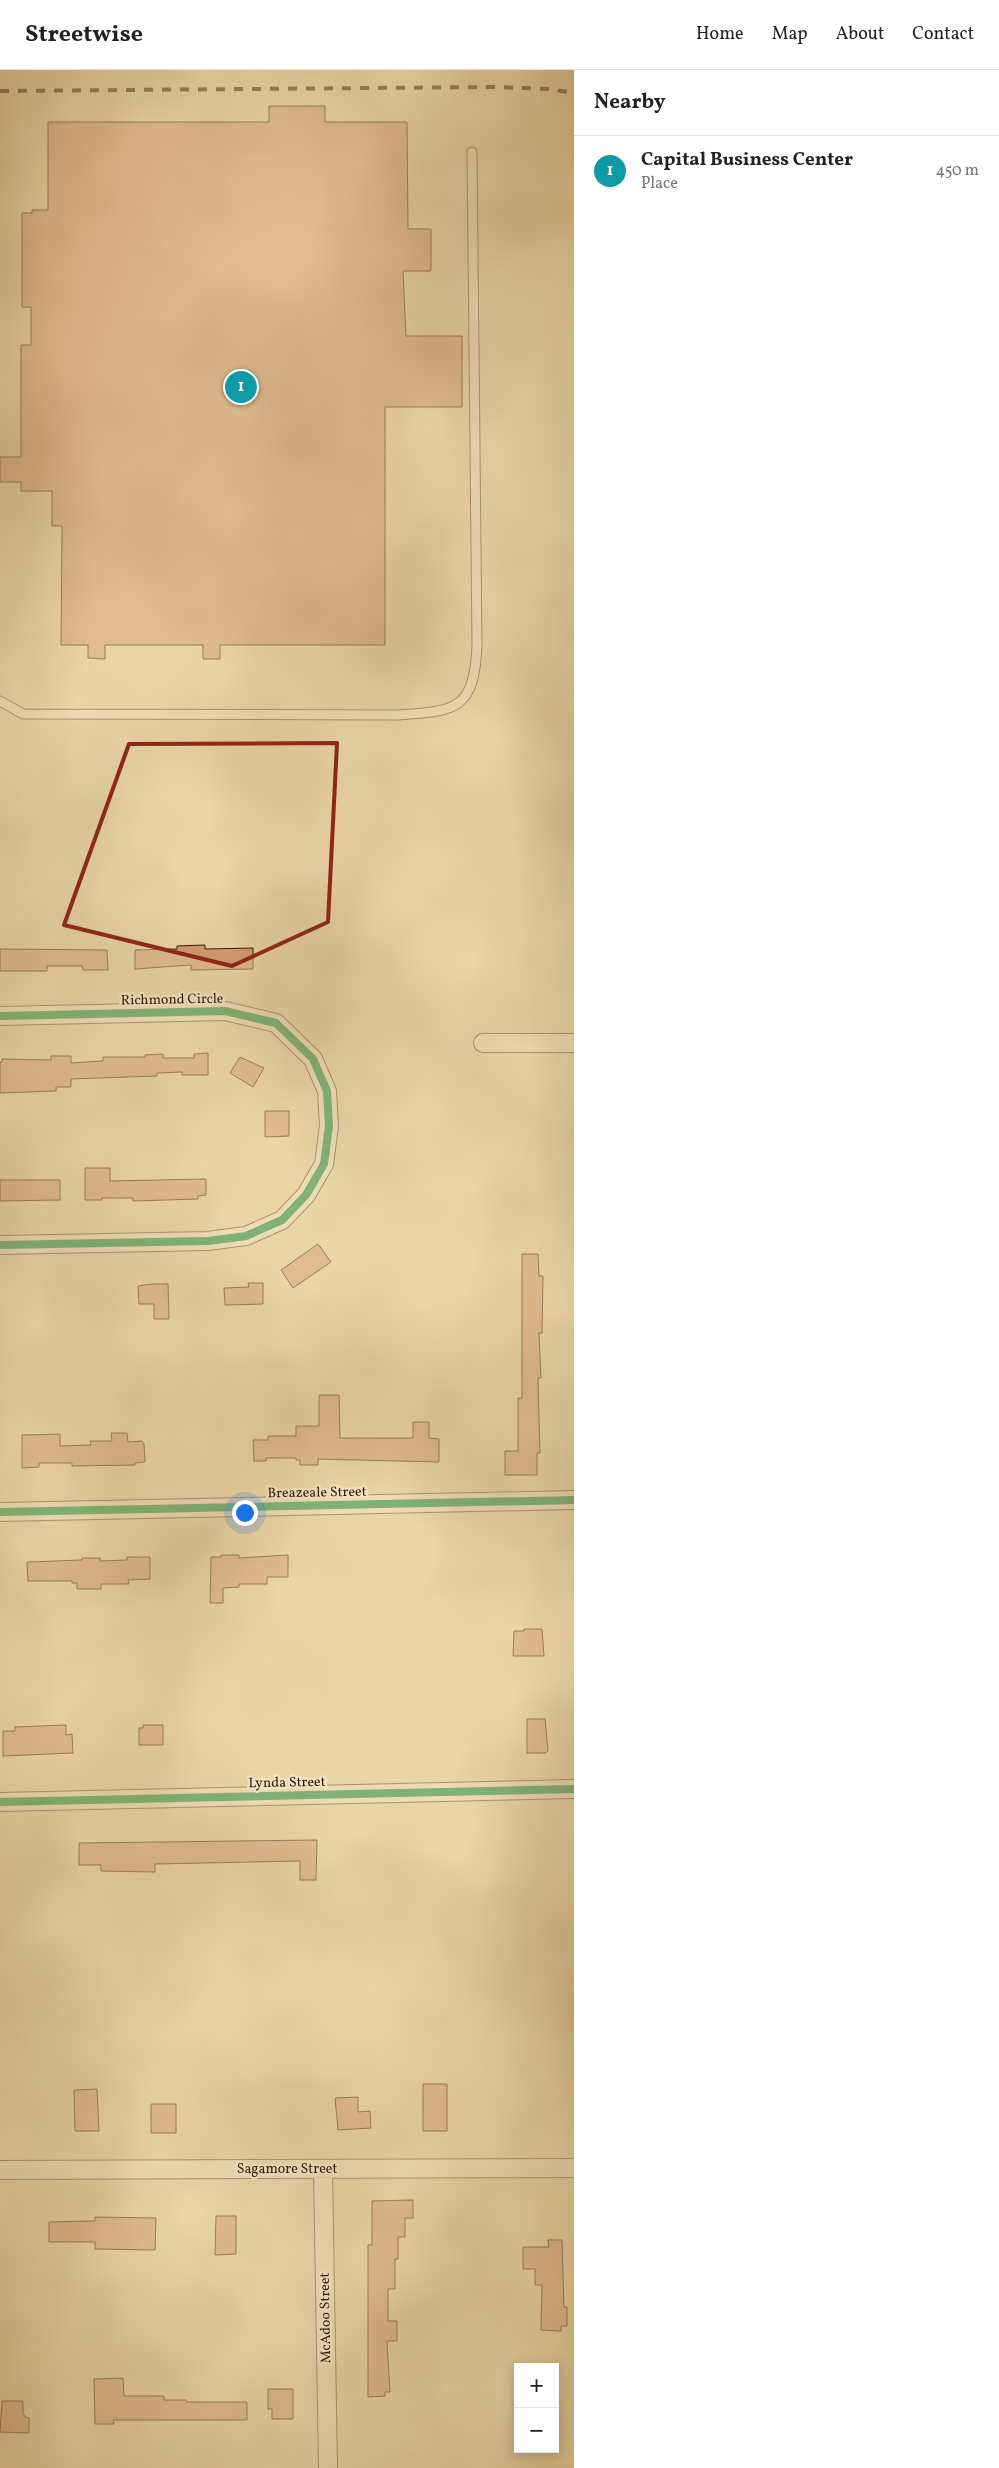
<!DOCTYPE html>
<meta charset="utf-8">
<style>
:root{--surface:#fff;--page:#f6f6f6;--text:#202124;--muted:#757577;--line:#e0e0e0;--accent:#8f2418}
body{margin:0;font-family:Vollkorn,serif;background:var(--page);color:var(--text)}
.controls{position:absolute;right:15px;bottom:15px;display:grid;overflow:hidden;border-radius:0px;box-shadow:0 2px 12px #0003}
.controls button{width:45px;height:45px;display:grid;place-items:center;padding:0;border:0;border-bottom:1px solid var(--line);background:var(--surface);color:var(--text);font:25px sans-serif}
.you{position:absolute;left:244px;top:1442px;width:18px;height:18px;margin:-12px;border:4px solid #fff;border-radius:50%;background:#1a73e8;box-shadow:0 0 0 8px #1a73e833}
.badge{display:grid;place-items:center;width:32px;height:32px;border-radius:50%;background:var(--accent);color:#fff;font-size:16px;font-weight:700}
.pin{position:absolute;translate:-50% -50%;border:2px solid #fff;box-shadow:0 1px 5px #0006}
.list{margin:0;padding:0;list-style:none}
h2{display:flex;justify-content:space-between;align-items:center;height:65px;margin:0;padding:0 20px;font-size:21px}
h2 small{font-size:16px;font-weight:400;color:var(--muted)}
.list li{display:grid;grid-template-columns:32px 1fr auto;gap:15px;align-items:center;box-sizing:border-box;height:70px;padding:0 20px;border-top:1px solid var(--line)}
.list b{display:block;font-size:19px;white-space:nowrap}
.list p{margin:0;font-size:16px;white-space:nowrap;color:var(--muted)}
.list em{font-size:16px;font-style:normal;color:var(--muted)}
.map{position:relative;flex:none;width:574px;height:2398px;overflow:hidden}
header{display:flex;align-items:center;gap:30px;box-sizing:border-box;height:70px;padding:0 25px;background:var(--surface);border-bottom:1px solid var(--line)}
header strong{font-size:24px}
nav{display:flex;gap:28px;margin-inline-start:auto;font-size:18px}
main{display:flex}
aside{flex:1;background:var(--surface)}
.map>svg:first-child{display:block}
.building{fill:#d49b73;stroke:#341506}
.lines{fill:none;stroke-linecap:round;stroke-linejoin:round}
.lane-casing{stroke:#62452e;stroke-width:11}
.street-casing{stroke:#62452e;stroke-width:20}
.lane{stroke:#f1e4c4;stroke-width:9}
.street{stroke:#f1e4c4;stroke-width:18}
.rail{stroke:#341506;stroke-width:4;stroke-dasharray:9 9;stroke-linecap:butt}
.cycleway-casing{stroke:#f1e4c4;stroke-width:11}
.cycleway{stroke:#00873e;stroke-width:8}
.marked{fill:none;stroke:#8f2418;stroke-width:4;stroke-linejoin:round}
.labels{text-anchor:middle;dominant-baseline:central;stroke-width:4.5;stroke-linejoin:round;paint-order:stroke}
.street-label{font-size:14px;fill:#341506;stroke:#f1e4c4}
</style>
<header>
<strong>Streetwise</strong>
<nav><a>Home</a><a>Map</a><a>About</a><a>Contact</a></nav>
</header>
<main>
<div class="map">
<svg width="574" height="2398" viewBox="0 0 574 2398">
<rect width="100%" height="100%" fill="#ead5a5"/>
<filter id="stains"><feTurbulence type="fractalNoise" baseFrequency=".004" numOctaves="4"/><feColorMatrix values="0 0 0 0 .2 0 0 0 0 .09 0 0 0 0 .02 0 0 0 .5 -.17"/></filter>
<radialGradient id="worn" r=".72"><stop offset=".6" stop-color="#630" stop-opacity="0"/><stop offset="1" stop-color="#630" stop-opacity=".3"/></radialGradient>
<!-- building -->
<path class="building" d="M269 36H325V52H407L408 159H431V201H403L406 266H462V337H385V575H220V589H203V575H105V589L88 588V575H61L62 456H52V421H21V412H0V387H21V275H31V237H22V143H32V140H48V52H269Z
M205 875V879L253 878V899L191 900V895L135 899V880L177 879V876Z
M0 879 107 880 108 900H83L82 896H47V901H0Z
M208 983V1005H182V1002L157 1003V1006L71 1009V1017H56V1021L0 1023V992H2V989L51 990V986H71V993L103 991V987H145V985L163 984V988H194V984Z
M240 987 264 998 253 1017 230 1003Z
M265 1041H289V1066L265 1067Z
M85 1098H110V1111L206 1109V1125L198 1126V1129L133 1131V1128H102V1130H85Z
M0 1110H60V1130L0 1131Z
M318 1174 331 1192 293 1218 281 1200Z
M522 1184H538L539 1206H543L542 1263H539L541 1308H538L540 1383H537V1405H505V1381H518V1328H522Z
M248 1213H263V1234L225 1235 224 1218 249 1217Z
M152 1214H168L169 1249H154V1234H139L138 1216Z
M319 1325H339L340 1368H413V1352H429V1368L439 1369V1392L318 1389V1395H300V1390H296V1388H266V1391H254L253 1370H268V1366H296V1356H319Z
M111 1363H127L128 1372 142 1371 144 1374 145 1392 135 1393V1395L72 1396V1393H39V1397L22 1398V1365L60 1364V1376L91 1375 90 1371H112Z
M221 1485H239V1488L288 1485V1507H267V1514H239V1517L223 1518V1533H210L211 1487H221Z
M127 1487H150V1509L128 1510 129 1514H101V1519H77V1513H72V1511H28L27 1492 82 1490V1488H100V1491L127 1490Z
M524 1559H542L544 1586H513L514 1561H524Z
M527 1649H545L548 1681 545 1683H527Z
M66 1655V1665L72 1664 73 1683 3 1686V1661H15V1657Z
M143 1655H163V1675H139V1658H143Z
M317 1770 316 1810H300V1791L155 1794V1802L101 1801V1795H79V1773Z
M423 2014H447V2061H423Z
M97 2019 99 2061H75L74 2020Z
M358 2027V2042L370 2041 371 2058 338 2060 335 2028Z
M151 2034H176V2063H151Z
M413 2130V2148H405V2167H398V2189H395V2219H388V2251H397V2271H387L390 2322H385V2326L368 2327V2175H372V2131Z
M216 2146H236V2184L215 2185Z
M95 2147 156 2148 155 2180 95 2179V2172H49V2152L95 2151Z
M548 2170H562L564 2237H567V2256H561V2261L541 2260 542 2215H535V2199H523V2177H549Z
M123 2308 124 2326H164V2330H186L187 2332H247V2350H113L114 2354H95L94 2309Z
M268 2319H293V2349H272V2339H268Z
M2 2331H23V2343L25 2347 29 2348V2363L0 2362Z"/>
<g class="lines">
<!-- lane casing -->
<g class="lane-casing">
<path id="lane" d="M0 631 23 644 398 645C455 641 474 641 477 576L472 82"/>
</g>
<!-- street casing -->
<g class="street-casing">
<path id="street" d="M0 946 225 941 276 953 313 989 327 1021 329 1056 324 1094 306 1125 282 1150 246 1166 208 1171 0 1175
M483 973H574
M0 1442 574 1430
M0 1732 574 1719
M323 2099 328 2398
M0 2100 574 2098"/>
</g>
<!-- lane -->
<use href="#lane" class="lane"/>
<!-- street -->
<use href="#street" class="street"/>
<!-- rail -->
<path class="rail" d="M0 21 495 17 549 19 574 23"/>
<!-- cycleway casing -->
<g class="cycleway-casing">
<path id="cycleway" d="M0 946 225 941 276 953 313 989 327 1021 329 1056 324 1094 306 1125 282 1150 246 1166 208 1171 0 1175
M0 1442 574 1430
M0 1732 574 1719"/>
</g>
<!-- cycleway -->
<use href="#cycleway" class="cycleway"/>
</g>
<!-- marked area -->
<path d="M0 0H574V2398H0ZM337 673 328 852 232 896 64 855 129 674Z" fill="#ead5a5" fill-opacity=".55" fill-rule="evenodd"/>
<path class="marked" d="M337 673 328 852 232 896 64 855 129 674Z"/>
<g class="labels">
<!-- street labels -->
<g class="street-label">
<text transform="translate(172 930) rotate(-1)">Richmond Circle</text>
<text transform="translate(317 1423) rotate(-1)">Breazeale Street</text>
<text transform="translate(287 1713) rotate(-1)">Lynda Street</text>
<text x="287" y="2099">Sagamore Street</text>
<text transform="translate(326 2248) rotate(-91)">McAdoo Street</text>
</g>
</g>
<rect width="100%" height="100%" filter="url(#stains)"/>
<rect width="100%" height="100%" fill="url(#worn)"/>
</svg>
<div class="controls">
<button>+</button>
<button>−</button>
</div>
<div class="you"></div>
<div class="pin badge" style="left:241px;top:317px;background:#0f9aa8">1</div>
</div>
<aside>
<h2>Nearby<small></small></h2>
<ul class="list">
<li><span class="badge" style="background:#0f9aa8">1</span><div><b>Capital Business Center</b><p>Place</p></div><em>450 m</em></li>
</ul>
</aside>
</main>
